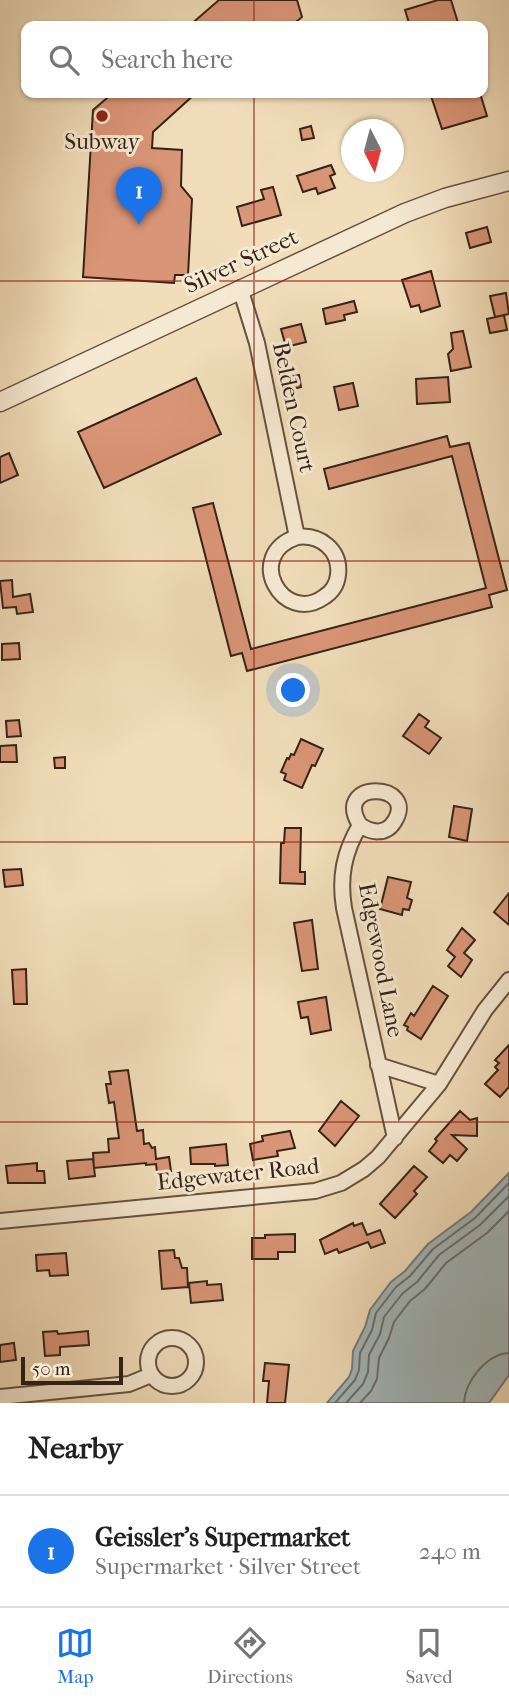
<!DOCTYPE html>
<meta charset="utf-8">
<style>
:root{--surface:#fff;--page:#f2f2f2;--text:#222;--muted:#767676;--line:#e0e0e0;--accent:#1a73e8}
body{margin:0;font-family:"IM FELL French Canon",serif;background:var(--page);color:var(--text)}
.compass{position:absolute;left:341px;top:119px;width:63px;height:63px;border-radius:50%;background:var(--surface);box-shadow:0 2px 5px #0004;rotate:174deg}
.scale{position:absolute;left:21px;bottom:18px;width:102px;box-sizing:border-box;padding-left:7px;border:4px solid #362316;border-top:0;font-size:19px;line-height:24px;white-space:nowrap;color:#362316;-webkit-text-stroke:5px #f6e9d2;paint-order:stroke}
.you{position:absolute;left:294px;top:691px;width:24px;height:24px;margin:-18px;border:5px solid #fff;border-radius:50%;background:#1a73e8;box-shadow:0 0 0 10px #1a73e833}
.badge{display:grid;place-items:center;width:46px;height:46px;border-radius:50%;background:var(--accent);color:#fff;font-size:23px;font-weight:700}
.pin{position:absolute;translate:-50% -58px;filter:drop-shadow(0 2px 4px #0008)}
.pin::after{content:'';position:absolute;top:37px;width:24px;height:21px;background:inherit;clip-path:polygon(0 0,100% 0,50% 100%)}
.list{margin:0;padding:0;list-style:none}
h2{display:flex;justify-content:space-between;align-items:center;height:91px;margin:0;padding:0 28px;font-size:30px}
h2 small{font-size:23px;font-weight:400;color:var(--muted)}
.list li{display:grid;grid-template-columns:46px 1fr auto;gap:21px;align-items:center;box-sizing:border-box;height:112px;padding:0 28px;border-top:2px solid var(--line)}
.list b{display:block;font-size:26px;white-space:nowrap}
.list p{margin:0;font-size:23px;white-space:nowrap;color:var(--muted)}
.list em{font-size:23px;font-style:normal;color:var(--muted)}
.icon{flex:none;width:38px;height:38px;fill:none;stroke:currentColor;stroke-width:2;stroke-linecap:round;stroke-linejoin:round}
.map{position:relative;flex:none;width:509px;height:1403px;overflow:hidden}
.search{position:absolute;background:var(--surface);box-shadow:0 2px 5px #0004;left:21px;right:21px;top:21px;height:77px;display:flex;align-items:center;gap:18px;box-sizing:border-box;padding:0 24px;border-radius:14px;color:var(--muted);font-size:26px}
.sheet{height:203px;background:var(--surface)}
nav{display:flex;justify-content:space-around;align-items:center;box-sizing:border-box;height:98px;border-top:2px solid var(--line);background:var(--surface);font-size:19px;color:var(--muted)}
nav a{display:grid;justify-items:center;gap:4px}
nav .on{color:var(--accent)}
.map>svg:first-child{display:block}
.water{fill:#a1b8bc;stroke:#767c7a;stroke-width:2}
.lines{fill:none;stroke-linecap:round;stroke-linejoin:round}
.shore{stroke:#6c6e69;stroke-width:2}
.building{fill:#d99577;stroke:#362316;stroke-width:2}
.minor-casing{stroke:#65523f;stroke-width:18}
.tertiary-casing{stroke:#65523f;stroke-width:21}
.minor{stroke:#f6e9d2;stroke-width:14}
.tertiary{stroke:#f6e9d2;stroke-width:18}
.grid{fill:none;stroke:#8f2418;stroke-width:2;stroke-opacity:0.55}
.poi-dot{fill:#8f2418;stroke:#f6e9d2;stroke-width:2.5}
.labels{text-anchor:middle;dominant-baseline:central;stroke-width:6;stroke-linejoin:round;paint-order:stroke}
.poi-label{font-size:23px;fill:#362316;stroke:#f6e9d2}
.street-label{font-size:23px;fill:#362316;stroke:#f6e9d2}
</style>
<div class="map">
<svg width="509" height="1403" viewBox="0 0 509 1403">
<rect width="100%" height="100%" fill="#f1ddba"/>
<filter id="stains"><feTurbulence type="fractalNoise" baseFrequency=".00286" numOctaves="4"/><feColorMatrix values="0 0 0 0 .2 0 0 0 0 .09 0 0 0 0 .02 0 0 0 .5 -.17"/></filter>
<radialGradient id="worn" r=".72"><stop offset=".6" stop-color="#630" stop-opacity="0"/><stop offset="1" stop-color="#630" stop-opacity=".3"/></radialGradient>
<!-- water -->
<path class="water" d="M509 1173V1375L489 1403H327L349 1377 352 1369 353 1351 365 1327 370 1310 391 1282 405 1271 428 1244 471 1212Z"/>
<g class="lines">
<!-- shore -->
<path class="shore" d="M335 1403 355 1380 359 1370 360 1353 372 1330 376 1313 396 1287 410 1276 433 1249 475 1218 509 1183
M346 1403 363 1384 368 1372 369 1355 380 1334 384 1317 402 1294 417 1282 439 1255 480 1225 509 1196
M360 1403 371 1391 377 1379 379 1358 389 1338 394 1322 410 1301 425 1289 446 1263 487 1233 509 1211
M464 1403C465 1381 487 1354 509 1353"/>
</g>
<!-- building -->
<path class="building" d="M219 0H297L302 17 291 26H189Z
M438 0H451L459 26H410L405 10Z
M113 93H196L153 132 152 148 182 150 181 186 192 199 188 275H175L174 283 83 277 93 110Z
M430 93H480L487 116 442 129Z
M311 126 314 138 302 140 300 129Z
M331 165 335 174 330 176 335 188 318 194 316 188 303 192 297 176Z
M273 187 281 215 242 226 237 207 264 199 261 190Z
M487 227 491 242 470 248 466 233Z
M431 271 440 306 421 312 419 305 411 307 402 280Z
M506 293 509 314 495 317 490 296Z
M354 301 357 312 344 315 345 320 326 324 323 309Z
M504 315 507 330 490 333 487 319Z
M301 324 306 342 286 347 281 329Z
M463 331 471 367 451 371 448 354 453 349 451 333Z
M299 375 301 387 289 390 286 378Z
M448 377 450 402 417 404 416 379Z
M196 378 221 434 104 488 78 432Z
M353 383 358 406 339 410 334 387Z
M447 436 450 447 469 443 507 590 489 595 492 607 247 671 242 653 231 656 193 508 213 503 251 649 486 588 452 456 329 489 324 469Z
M9 453 18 475 0 483V457Z
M12 580 13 597 30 594 33 612 17 614 16 607 3 608 0 581Z
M19 643 20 659 2 660V644Z
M419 714 429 721 425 727 441 738 429 754 403 736Z
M19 720 21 736 7 737 6 721Z
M301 739 323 749 315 766 312 765 302 788 284 780 286 774 281 772 287 758 289 759 291 754 294 755Z
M16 745 17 762H0V746Z
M65 757V768H55L54 758Z
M454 806 472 809 467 841 449 837Z
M285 828H301L300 872H305V884L280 883 281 843H284Z
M21 869 23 885 5 887 3 870Z
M388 877 411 882 407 898 412 900 409 910 403 909 402 915 380 909Z
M509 893V925L494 912Z
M312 920 318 969 302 971 294 923Z
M462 928 475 940 464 953 472 960 461 977 448 966 455 957 447 950Z
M26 969 27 1004H14L12 970Z
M433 986 448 996 421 1039 407 1030 408 1027 404 1025 411 1013 414 1016Z
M326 997 331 1030 311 1034 308 1017 301 1018 298 1002Z
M509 1045V1087L500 1097 485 1084 498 1070 495 1067 499 1063 495 1060Z
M128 1070 137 1131 143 1130 144 1144 149 1143 152 1148 155 1147 156 1159 169 1157 171 1171 157 1172 156 1164 146 1165V1163L94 1168 93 1153 109 1152 108 1139 119 1138 114 1102 109 1103 106 1084H111L109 1072Z
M341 1101 359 1116 335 1146 319 1131Z
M460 1111 470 1120 477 1118V1136L452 1135 467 1149 457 1161 450 1155 443 1163 429 1151 437 1141 435 1139Z
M290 1131 295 1148 277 1151 278 1156 253 1160 250 1144 263 1141 262 1136Z
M226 1144 228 1165 215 1166V1164H191L190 1148Z
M93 1159 95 1176 69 1179 67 1161Z
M37 1163V1171H44L45 1183H8L6 1166Z
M414 1166 427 1177 414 1191 417 1194 395 1218 380 1204Z
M353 1223 354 1226 362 1223 367 1235 380 1230 385 1243 371 1248 368 1242 339 1253 337 1249 325 1254 320 1240Z
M295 1234V1252H278V1259H252V1238H265V1235Z
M174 1250 175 1258H179L182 1268H187L188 1287 162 1289 159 1251Z
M66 1253 68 1275 50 1276 49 1270 37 1271 36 1255Z
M207 1281V1285L221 1284 223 1300 191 1303 189 1283Z
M57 1331 58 1334 88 1331 89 1345 60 1347V1355L45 1356 43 1332Z
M14 1343 16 1360 0 1362V1345Z
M265 1363 289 1365 285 1403H267L269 1381H263Z"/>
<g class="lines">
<!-- minor casing -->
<g class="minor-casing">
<path id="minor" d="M240 288 257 343 297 537C243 555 283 626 324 597 332 592 337 584 338 575 341 550 320 534 297 537
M360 825C331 779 420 782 394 822 386 835 371 833 360 825 344 852 339 877 344 908L395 1138
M378 1065 439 1084
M0 1221 315 1191 341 1183 364 1169 378 1157 439 1084 485 1010 509 980
M148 1362a24 24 0 1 1 48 0a24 24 0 1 1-48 0Z
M0 1397 129 1384 151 1375"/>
</g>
<!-- tertiary casing -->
<g class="tertiary-casing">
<path id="tertiary" d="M0 402 405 213 445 198 509 181"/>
</g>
<!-- minor -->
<use href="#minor" class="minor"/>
<!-- tertiary -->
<use href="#tertiary" class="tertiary"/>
</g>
<!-- grid -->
<path class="grid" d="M254 0V26M254 93V1403M0 281H509M0 561H509M0 842H509M0 1122H509"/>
<!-- markers -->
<circle class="poi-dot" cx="102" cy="116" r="7"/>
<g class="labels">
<!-- poi labels -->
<g class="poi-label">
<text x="102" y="141">Subway</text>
</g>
<!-- street labels -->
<g class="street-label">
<text transform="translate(241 261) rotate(-25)">Silver Street</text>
<text transform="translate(294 407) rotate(78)">Belden Court</text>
<text transform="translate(381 960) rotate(79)">Edgewood Lane</text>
<text transform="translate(238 1174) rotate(-6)">Edgewater Road</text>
</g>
</g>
<rect width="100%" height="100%" filter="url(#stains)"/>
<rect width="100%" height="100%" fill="url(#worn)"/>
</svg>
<svg class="compass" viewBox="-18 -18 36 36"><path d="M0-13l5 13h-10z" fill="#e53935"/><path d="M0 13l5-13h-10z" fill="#767676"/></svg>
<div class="scale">50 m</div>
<div class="you"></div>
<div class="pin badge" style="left:139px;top:225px">1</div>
<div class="search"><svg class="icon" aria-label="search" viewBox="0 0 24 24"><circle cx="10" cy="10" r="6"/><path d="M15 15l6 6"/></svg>Search here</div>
</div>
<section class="sheet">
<h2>Nearby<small></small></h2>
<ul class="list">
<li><span class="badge">1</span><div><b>Geissler's Supermarket</b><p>Supermarket · Silver Street</p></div><em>240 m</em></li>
</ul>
</section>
<nav>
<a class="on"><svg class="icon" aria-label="map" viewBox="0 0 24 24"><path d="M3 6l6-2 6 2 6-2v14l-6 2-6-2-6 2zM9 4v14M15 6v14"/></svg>Map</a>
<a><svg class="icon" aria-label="directions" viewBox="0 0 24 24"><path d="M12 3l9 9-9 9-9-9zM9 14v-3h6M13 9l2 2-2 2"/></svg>Directions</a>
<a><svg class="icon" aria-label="saved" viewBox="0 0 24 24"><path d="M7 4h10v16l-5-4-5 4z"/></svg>Saved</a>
</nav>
